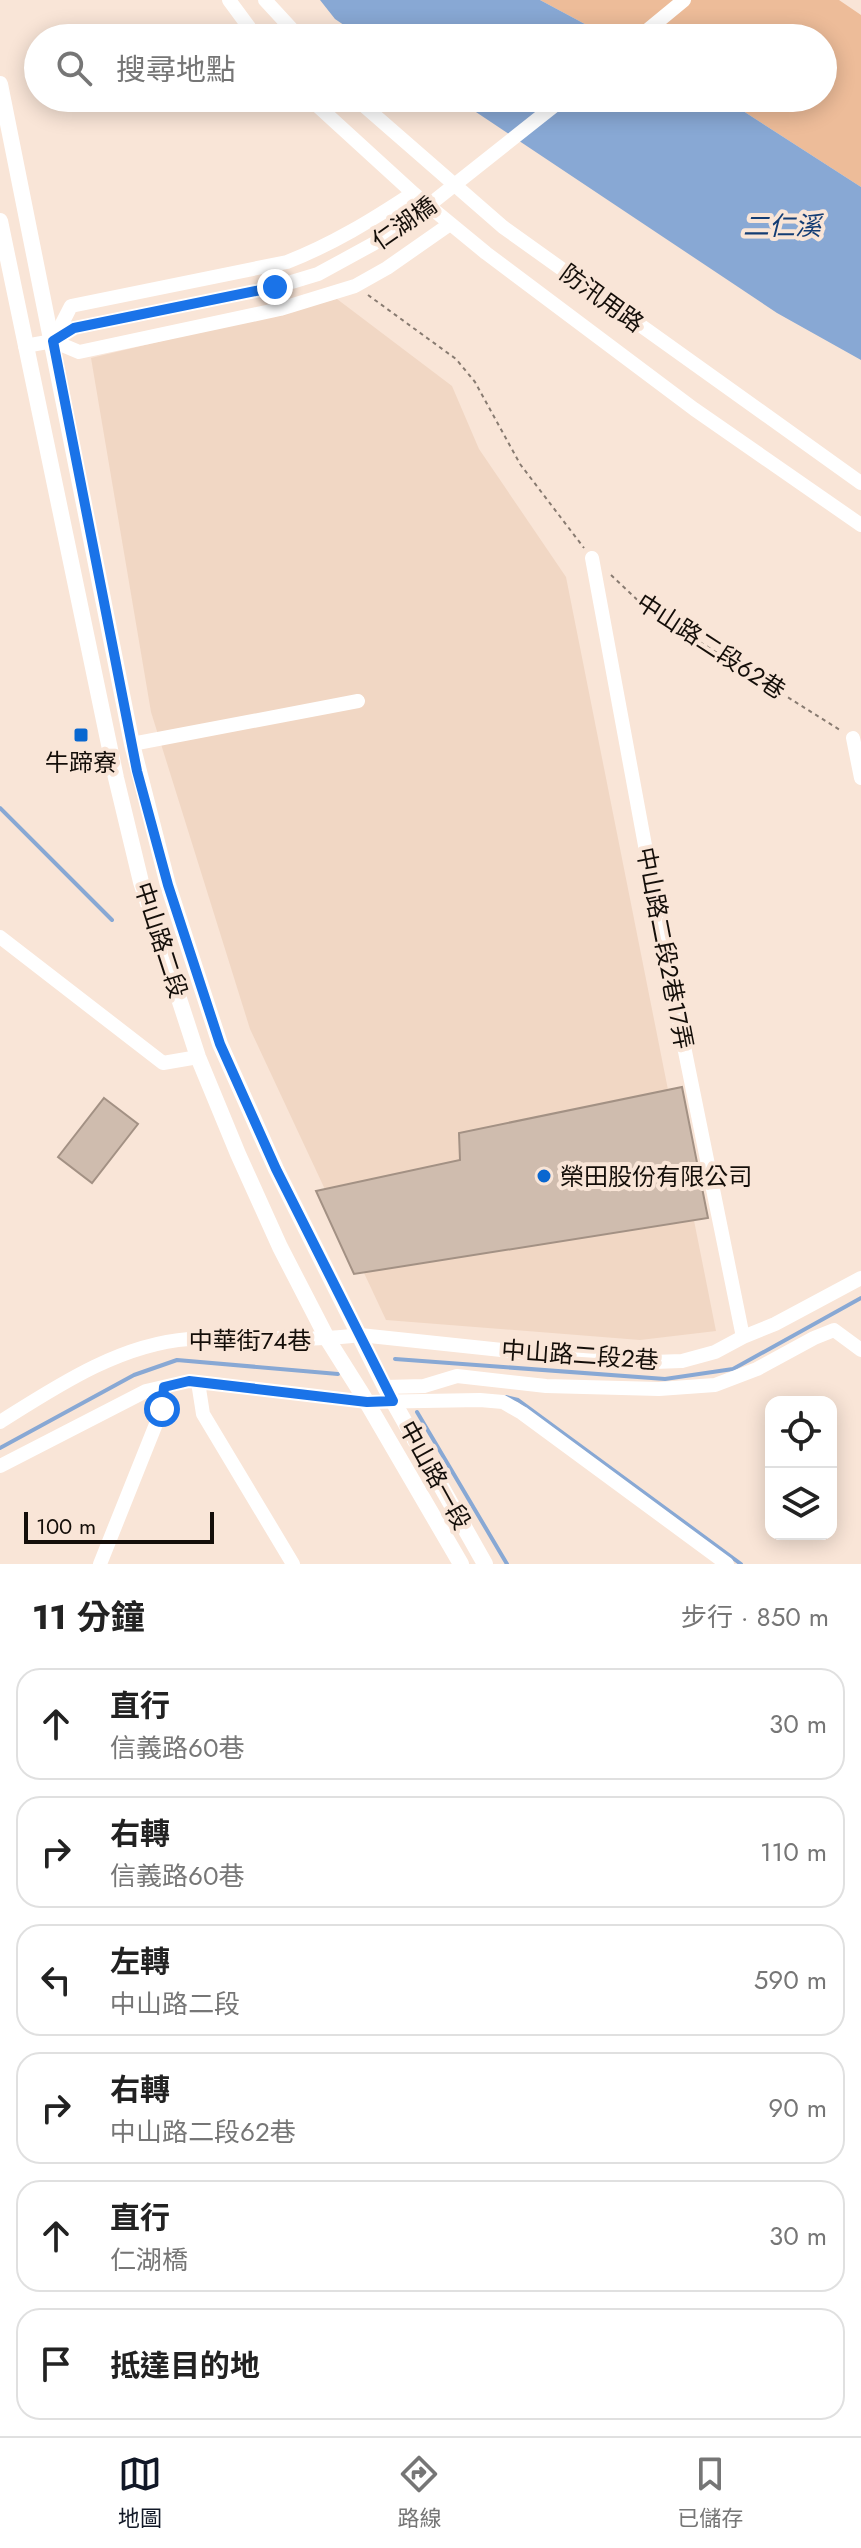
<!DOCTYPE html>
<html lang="zh-TW">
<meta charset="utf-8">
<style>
:root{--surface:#fff;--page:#f2f2f2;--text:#222;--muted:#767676;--line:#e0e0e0;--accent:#111827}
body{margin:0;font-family:Jost,"Noto Sans TC",sans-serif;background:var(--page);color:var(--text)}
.controls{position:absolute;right:24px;bottom:24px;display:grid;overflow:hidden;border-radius:16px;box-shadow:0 4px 20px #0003}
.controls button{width:72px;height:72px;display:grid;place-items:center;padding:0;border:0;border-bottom:2px solid var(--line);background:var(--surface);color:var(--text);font:40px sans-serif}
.scale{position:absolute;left:24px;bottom:20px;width:190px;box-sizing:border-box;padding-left:8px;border:4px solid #140e09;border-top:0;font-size:22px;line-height:28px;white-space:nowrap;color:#140e09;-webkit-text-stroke:6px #f9e5d7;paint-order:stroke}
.stop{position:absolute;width:24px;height:24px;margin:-18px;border:6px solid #1a73e8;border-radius:50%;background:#fff}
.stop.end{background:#1a73e8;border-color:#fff;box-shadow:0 2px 8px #0008}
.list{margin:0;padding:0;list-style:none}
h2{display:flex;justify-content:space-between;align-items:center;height:104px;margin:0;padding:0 32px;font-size:34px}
h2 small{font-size:26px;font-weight:400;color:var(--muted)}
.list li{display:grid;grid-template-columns:52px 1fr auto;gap:24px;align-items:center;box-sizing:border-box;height:112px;margin:0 16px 16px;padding:0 16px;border:2px solid var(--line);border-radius:24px}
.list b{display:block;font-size:30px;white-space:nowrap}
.list p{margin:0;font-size:26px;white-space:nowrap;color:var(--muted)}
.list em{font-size:26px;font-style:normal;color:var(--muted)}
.icon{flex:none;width:44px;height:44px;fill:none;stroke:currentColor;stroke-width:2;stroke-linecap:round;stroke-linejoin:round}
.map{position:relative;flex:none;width:861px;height:1564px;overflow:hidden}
.search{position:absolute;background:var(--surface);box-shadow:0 4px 20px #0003;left:24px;right:24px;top:24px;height:88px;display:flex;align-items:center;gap:20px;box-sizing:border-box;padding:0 28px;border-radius:44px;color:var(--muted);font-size:30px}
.sheet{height:872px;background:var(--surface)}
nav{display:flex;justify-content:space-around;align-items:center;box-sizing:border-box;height:112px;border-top:2px solid var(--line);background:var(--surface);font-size:22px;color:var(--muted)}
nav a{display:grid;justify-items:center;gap:4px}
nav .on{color:var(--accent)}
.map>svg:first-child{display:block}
.built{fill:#f1d7c4}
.green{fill:#edbc99}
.water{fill:#88a8d4}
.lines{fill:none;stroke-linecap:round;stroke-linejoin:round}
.stream{stroke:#88a8d4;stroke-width:4}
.building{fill:#cfbcae;stroke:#a39184;stroke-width:2}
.path{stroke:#887b71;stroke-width:2;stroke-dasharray:4 4;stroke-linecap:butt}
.minor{stroke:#fff;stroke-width:14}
.major{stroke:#fff;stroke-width:16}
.route{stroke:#1a73e8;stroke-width:10}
.poi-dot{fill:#0967d0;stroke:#f9e5d7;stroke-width:3}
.labels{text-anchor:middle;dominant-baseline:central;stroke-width:8;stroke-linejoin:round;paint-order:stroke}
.street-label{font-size:24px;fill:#140e09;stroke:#f9e5d7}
.poi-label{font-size:24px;fill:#140e09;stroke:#f9e5d7}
.water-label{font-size:26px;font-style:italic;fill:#133c73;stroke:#f9e5d7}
</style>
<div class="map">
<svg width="861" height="1564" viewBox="0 0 861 1564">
<rect width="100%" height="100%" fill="#f9e5d7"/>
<!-- built -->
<path class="built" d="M337 299 452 386 479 449 566 577 716 1331 640 1340 386 1320 250 1029 151 712 91 358Z"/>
<!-- green -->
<path class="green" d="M540 0H839L861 15V187L723 98H823V38H611Z"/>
<!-- water -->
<path class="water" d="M320 0H540L611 38H363L335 19Z
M455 98H723L861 187V360L777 313Z"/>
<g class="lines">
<!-- stream -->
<path class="stream" d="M0 808 112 920
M395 1359 665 1379 733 1369 861 1298
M506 1397 518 1400 741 1564
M417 1412 507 1564
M0 1448 134 1375 177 1360 338 1374"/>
</g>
<!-- building -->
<path class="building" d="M682 1087 708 1218 354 1274 316 1191 460 1160 459 1133Z
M104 1098 138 1124 92 1183 58 1157Z"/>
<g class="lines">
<!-- path -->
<path class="path" d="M368 295 456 359 475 382 520 464 584 548
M611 575 647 609 840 730"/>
<!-- minor -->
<path class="minor" d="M229 0 257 38
M265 0 300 38
M638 38 684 0
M309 98 413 193 486 253 694 409 861 525
M355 98 503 227 861 483
M413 193C372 220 333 244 287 262L71 306 53 341 79 352 280 309 355 286 387 268 450 224
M25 346 53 341 74 328 275 287 318 274 395 232 564 98
M592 558 663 943 743 1337
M853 738 861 778
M132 744 358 701
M0 937 163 1063 198 1057
M198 1382 203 1414 293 1564
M385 1387 424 1386 457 1376 546 1386 659 1389 715 1385 757 1369 814 1338 834 1330 861 1350
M0 1422C57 1386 120 1344 189 1339 246 1334 303 1343 360 1335L624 1363 682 1361 715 1352 743 1337 775 1324 861 1278
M0 1466 146 1391 189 1381 367 1402 480 1400 503 1402 522 1413 727 1564
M100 1564 162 1409 164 1387"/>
<!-- major -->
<path class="major" d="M0 84 132 744 168 885 220 1044 276 1169 385 1387 485 1564
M0 221 116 778 141 882 198 1057 238 1154 280 1247 328 1340 362 1394 461 1564"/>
</g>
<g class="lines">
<!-- route -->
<path class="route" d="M162 1409 164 1387 189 1381 367 1402 393 1401 276 1169 220 1044 168 885 137 771 53 341 74 328 275 287"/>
</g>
<!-- markers -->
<g class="poi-dot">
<rect x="73" y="727" width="16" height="16" rx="4"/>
<circle cx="544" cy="1176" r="8"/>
</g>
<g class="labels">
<!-- street labels -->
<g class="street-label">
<text transform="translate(404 223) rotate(-35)">仁湖橋</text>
<text transform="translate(602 298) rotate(36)">防汛用路</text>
<text transform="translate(711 646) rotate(33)">中山路二段62巷</text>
<text transform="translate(161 940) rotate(72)">中山路二段</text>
<text transform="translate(665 948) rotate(79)">中山路二段2巷17弄</text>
<text x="250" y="1340">中華街74巷</text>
<text transform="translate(580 1355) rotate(4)">中山路二段2巷</text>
<text transform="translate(435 1475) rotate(61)">中山路一段</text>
</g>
<!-- poi labels -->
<g class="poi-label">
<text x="81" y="762">牛蹄寮</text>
<text x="560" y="1176" text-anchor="start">榮田股份有限公司</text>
</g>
<!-- water labels -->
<g class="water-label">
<text x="782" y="226">二仁溪</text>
</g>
</g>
</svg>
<div class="controls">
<button><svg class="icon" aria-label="locate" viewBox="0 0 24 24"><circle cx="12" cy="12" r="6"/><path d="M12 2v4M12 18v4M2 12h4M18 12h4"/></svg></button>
<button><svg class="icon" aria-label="layers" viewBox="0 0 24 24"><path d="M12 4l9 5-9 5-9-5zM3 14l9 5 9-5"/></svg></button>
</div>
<div class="scale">100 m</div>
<div class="stop" style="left:162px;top:1409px"></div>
<div class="stop end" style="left:275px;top:287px"></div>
<div class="search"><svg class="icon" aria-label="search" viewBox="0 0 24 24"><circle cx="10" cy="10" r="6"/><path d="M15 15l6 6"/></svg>搜尋地點</div>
</div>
<section class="sheet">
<h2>11 分鐘<small>步行 · 850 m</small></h2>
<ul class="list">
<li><svg class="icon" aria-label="ahead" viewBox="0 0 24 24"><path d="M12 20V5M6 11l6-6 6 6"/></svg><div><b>直行</b><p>信義路60巷</p></div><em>30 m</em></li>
<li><svg class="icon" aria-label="right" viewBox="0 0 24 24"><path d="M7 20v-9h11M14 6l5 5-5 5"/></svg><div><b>右轉</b><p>信義路60巷</p></div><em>110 m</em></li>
<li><svg class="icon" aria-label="left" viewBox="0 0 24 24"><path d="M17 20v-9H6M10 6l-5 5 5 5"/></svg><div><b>左轉</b><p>中山路二段</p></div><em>590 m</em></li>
<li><svg class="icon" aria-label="right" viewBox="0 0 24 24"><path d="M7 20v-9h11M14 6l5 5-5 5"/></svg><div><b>右轉</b><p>中山路二段62巷</p></div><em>90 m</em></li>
<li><svg class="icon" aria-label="ahead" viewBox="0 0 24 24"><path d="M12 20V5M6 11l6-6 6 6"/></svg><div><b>直行</b><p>仁湖橋</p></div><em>30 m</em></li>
<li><svg class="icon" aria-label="arrive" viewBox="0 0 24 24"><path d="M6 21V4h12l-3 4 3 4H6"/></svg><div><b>抵達目的地</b></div></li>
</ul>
</section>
<nav>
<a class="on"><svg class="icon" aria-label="map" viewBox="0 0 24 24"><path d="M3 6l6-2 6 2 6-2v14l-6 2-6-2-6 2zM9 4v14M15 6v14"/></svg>地圖</a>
<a><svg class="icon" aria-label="directions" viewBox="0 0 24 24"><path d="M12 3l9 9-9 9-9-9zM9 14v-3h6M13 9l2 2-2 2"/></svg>路線</a>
<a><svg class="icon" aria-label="saved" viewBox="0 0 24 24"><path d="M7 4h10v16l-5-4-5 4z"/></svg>已儲存</a>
</nav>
